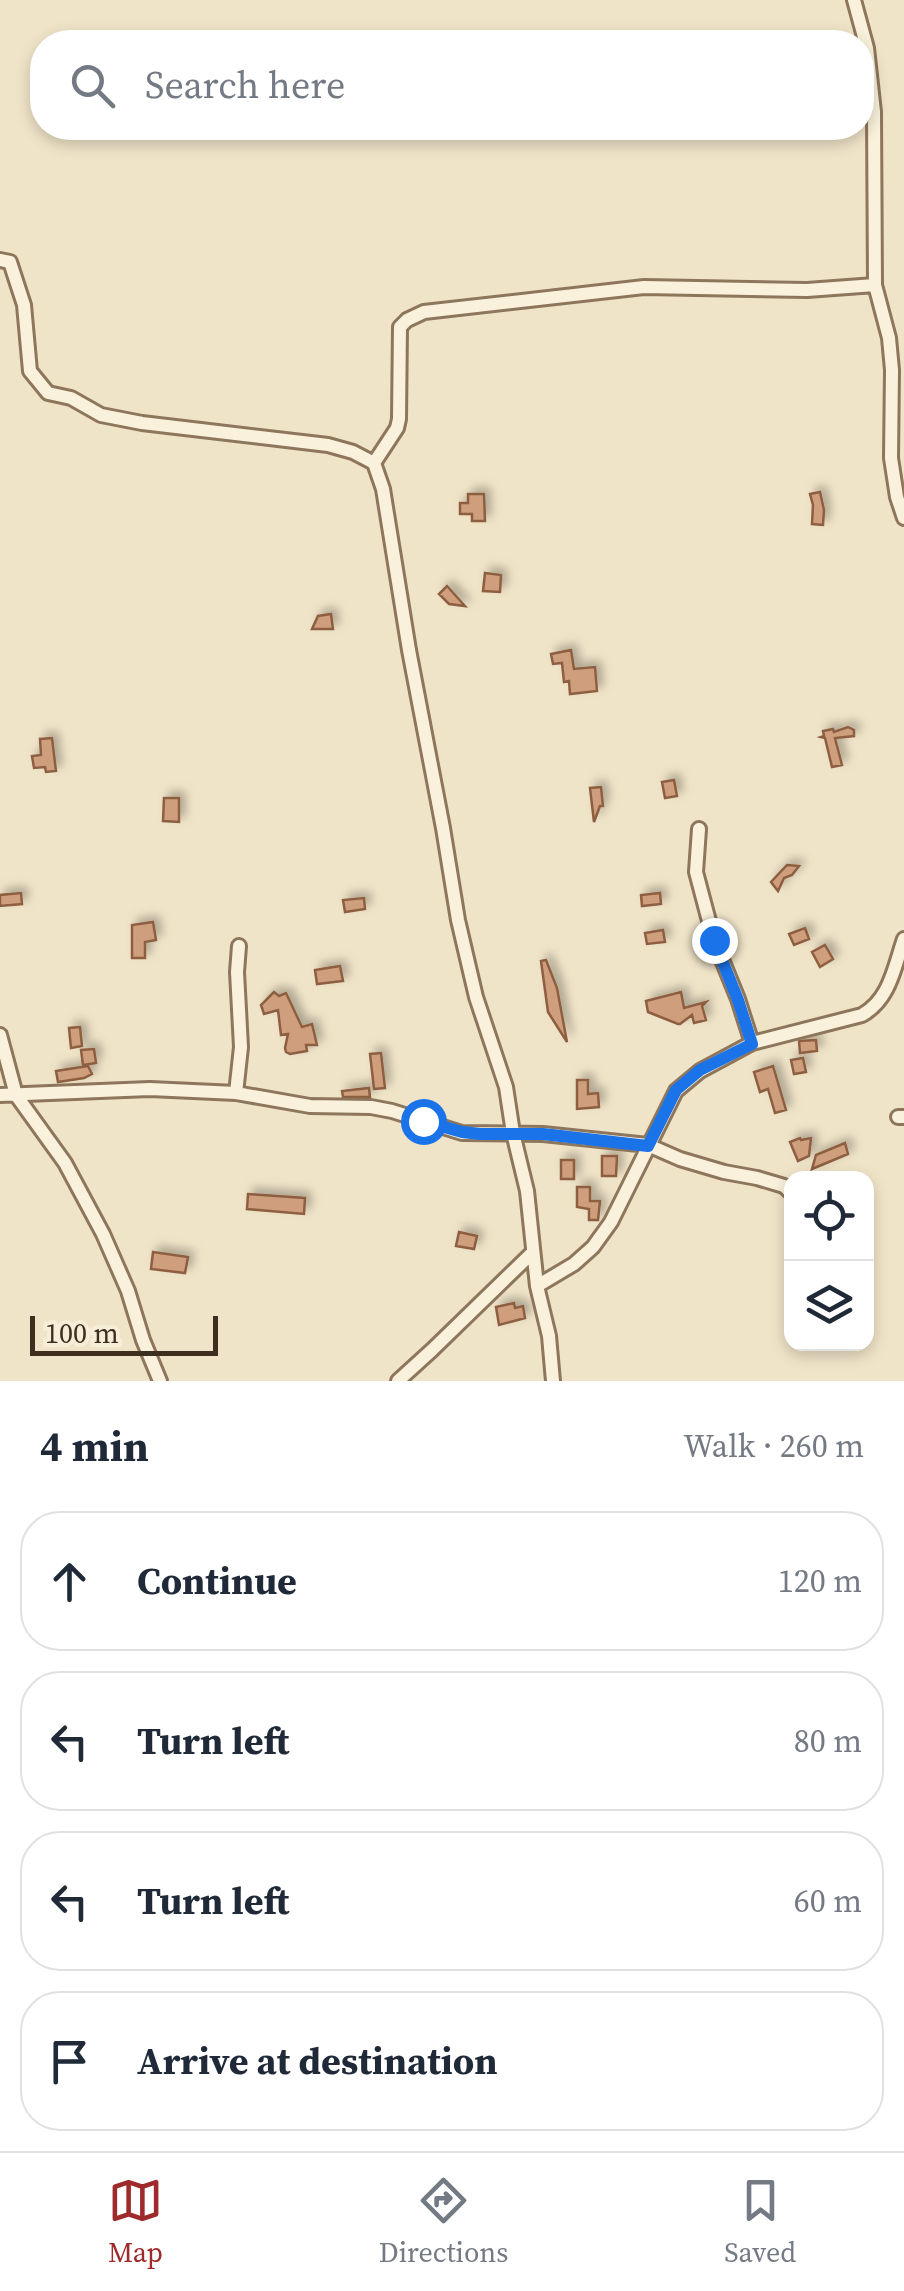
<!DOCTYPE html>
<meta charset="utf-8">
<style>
:root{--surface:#fff;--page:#f2f2f3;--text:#1f2937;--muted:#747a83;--line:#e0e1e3;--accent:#9e2a2b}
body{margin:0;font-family:"Source Serif 4",serif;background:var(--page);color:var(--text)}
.controls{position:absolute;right:30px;bottom:30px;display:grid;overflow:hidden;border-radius:20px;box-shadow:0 5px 15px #0003}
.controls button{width:90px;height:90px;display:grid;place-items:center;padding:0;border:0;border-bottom:2px solid var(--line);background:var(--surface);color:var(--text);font:50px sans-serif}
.scale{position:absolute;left:30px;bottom:25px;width:188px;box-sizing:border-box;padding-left:10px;border:5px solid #3d2e20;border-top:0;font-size:28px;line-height:35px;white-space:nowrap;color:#3d2e20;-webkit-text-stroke:8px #f7eed8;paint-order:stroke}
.stop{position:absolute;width:30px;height:30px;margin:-22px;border:8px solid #1a73e8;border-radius:50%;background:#fff}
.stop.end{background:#1a73e8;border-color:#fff;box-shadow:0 2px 10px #0008}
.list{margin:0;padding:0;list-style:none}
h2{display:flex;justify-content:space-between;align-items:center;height:130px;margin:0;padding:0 40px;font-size:42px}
h2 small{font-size:32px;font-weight:400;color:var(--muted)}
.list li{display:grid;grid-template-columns:65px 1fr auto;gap:30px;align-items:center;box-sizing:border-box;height:140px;margin:0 20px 20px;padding:0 20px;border:2px solid var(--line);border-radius:40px}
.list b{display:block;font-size:38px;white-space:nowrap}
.list em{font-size:32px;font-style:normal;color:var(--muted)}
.icon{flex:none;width:55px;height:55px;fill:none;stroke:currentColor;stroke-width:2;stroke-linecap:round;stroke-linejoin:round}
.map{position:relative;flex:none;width:904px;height:1381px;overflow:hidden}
.search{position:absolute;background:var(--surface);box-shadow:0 5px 15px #0003;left:30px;right:30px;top:30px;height:110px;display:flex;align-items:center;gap:25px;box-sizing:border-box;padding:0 35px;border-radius:40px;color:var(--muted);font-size:38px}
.sheet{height:770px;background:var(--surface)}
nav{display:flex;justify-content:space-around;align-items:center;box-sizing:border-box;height:140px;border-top:2px solid var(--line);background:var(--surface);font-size:28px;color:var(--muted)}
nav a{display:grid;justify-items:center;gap:5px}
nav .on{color:var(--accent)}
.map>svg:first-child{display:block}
.building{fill:#cf9f7d;stroke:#8d5f41;stroke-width:2.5;filter:url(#shadow)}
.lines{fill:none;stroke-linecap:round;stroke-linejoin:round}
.street-casing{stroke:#8d765c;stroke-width:18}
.street{stroke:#faf1dc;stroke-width:12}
.route{stroke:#1a73e8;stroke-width:12}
</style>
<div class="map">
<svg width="904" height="1381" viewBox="0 0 904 1381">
<defs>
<filter id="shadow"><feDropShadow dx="5.5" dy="-5.5" stdDeviation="5" flood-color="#0004"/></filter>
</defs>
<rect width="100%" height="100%" fill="#f0e4c8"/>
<!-- building -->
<path class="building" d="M820 492 824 510 823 525 812 524 813 505 810 494Z
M468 494H484L485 521H472V514H460V503H468Z
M485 573 501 575 500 592 483 591Z
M447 586 465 606 449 604 439 594Z
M331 614 333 629H312L318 616Z
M571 650 574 669 595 667 597 691 570 694 569 681 564 682 562 663 553 664 551 654Z
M848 727 854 730V736L835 738 842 765 832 767 825 738 821 737 824 736 823 731 833 729 834 732Z
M52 738 56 771 46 772 45 767 34 768 32 756 41 755 40 739Z
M674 780 677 796 665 798 662 782Z
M601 787 603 806H600L594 822 590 788Z
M164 798H179V822L163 821Z
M787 865 799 866 792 875 784 878 778 891 771 882Z
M21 893 22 904 0 906V895Z
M660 893 661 904 642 906 641 895Z
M364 898 365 909 345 912 343 900Z
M153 922 156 940 145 942V958H132V925Z
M805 928 809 939 794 945 789 934Z
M663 930 665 942 647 944 645 933Z
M825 945 833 959 820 967 812 952Z
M546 960 557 988 567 1042 548 1012 541 961Z
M340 966 343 981 317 984 315 970Z
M274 992 279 996 286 993 302 1027 312 1024 317 1045H306L307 1051 290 1054 286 1052 285 1048 288 1034 281 1035 278 1010 264 1014 261 1005Z
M681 992 684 1008 706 1002 702 1006 706 1020 694 1023 692 1015 680 1024H678L648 1012 646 1001Z
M80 1027 82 1046 71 1048 69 1028Z
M816 1040 817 1051 800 1053 799 1041Z
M94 1049 96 1063 83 1065 81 1050Z
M381 1053 385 1088 374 1089 370 1054Z
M803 1058 806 1072 794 1074 791 1060Z
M88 1066 92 1074 84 1078 58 1082 56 1071Z
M773 1066 786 1110 775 1113 768 1089 760 1092 754 1072Z
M577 1080H588V1094L598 1093 599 1107 577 1109Z
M369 1088 370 1097H343L342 1091Z
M800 1138 801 1140 811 1138 809 1156 798 1161 790 1142Z
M845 1143 848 1154 812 1169 816 1155Z
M602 1156H617L616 1176H602Z
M561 1160H574V1179H561Z
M577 1187H590V1201H600L598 1220H589V1209L577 1207Z
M248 1194 305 1198 304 1214 247 1209Z
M459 1232 477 1236 474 1249 456 1246Z
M153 1252 188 1257 185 1273 151 1269Z
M514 1303 515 1308 523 1306 525 1318 499 1325 496 1307Z"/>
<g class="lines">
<!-- street casing -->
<g class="street-casing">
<path id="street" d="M854 0 867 48 874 112 875 285 889 338 892 370 891 458 897 497 904 518
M0 260 10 262 24 305 30 371 48 393 71 398 101 415 142 423 328 445 353 452 374 463 383 489 409 650 443 828 458 920 476 997 506 1087 513 1133 527 1191 537 1286 549 1336 553 1381
M374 463 397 428 399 419 400 327 407 320 424 312 644 287 807 290 875 285
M699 829 696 872 714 940 738 999 752 1043
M0 1035 16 1095 65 1163 103 1234 128 1291 143 1340 160 1381
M236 1093 241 1047 237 972 239 946
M0 1095 150 1089 236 1093 310 1106 371 1107 392 1111 462 1133 543 1134 648 1145 680 1159 724 1172 757 1178 784 1186 792 1194
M898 1117H904
M537 1286 574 1264 593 1247 611 1222 676 1091 700 1071 752 1043 862 1015C890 999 894 968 904 939
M398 1381 432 1350 533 1252"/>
</g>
<!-- street -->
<use href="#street" class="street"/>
</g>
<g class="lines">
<!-- route -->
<path class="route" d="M423 1121 462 1132 480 1134H543L648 1146 676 1090 700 1070 752 1044 738 1000 714 940"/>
</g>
</svg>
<div class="controls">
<button><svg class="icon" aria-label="locate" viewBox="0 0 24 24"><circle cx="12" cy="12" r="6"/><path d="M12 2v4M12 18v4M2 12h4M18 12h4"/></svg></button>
<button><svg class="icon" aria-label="layers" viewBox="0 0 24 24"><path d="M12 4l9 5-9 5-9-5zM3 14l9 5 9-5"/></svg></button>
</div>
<div class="scale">100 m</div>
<div class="stop" style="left:423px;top:1121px"></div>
<div class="stop end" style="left:714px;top:940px"></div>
<div class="search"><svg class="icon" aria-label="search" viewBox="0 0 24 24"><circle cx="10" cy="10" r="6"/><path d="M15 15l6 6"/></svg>Search here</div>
</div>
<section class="sheet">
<h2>4 min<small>Walk · 260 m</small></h2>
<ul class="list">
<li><svg class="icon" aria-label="ahead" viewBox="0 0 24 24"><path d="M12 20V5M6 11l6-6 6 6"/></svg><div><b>Continue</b></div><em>120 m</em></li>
<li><svg class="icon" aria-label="left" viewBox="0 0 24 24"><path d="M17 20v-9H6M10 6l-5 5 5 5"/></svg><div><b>Turn left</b></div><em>80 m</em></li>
<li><svg class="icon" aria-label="left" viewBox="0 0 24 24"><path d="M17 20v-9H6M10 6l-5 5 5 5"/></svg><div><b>Turn left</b></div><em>60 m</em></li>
<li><svg class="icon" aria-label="arrive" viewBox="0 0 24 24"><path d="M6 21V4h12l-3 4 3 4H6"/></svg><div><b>Arrive at destination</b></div></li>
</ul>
</section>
<nav>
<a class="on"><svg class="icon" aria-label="map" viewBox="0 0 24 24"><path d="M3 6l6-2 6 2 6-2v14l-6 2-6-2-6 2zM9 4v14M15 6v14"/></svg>Map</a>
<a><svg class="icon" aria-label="directions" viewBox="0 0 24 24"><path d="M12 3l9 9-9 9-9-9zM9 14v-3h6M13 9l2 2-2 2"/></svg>Directions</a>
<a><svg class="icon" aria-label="saved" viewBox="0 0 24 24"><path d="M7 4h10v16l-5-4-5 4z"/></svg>Saved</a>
</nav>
